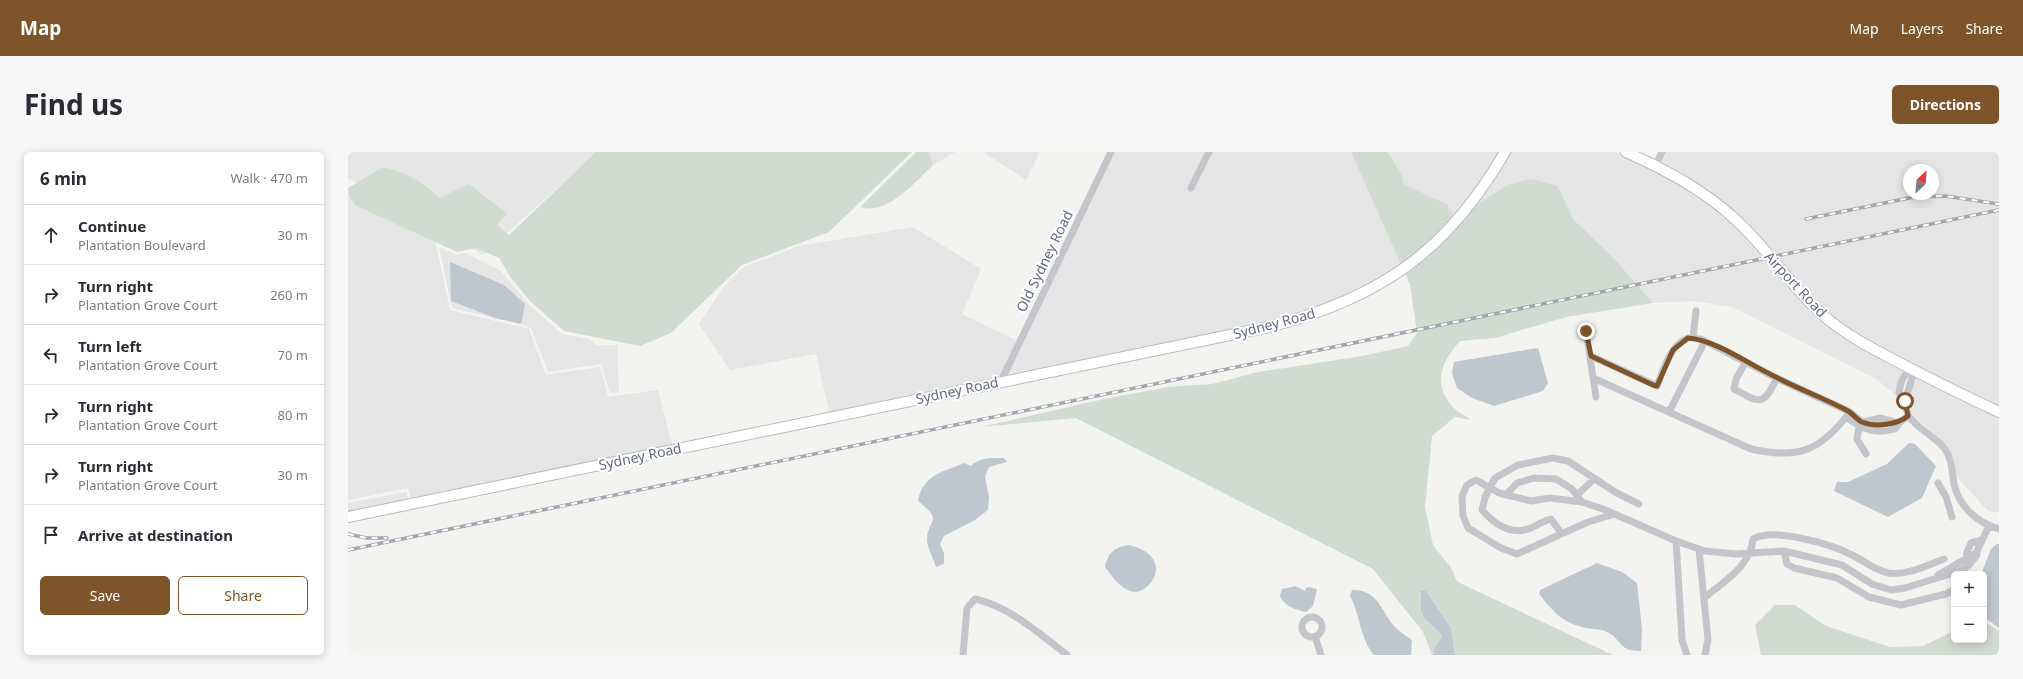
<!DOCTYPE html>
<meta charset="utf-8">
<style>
:root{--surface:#fff;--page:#f7f7f7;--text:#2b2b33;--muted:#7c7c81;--line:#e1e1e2;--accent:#7e542b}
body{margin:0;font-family:"Noto Sans",sans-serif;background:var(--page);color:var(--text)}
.controls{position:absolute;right:12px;bottom:12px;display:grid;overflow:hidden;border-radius:6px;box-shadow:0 2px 10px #0003}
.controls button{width:36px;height:36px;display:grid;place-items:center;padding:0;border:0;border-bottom:1px solid var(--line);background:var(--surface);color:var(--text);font:20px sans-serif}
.compass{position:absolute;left:1555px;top:12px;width:36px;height:36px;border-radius:50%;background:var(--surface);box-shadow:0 2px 10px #0003;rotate:26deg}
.stop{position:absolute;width:12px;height:12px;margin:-9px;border:3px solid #7e542b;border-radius:50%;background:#fff}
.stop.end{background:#7e542b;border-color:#fff;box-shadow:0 1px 4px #0008}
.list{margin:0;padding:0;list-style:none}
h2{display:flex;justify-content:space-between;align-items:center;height:52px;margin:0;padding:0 16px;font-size:17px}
h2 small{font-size:13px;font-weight:400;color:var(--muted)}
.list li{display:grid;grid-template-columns:26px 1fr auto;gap:12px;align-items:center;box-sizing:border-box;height:60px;padding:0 16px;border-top:1px solid var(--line)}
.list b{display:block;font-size:15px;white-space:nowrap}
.list p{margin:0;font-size:13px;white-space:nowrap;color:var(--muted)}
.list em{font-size:13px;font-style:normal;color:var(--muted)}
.actions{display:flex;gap:8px;padding:12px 16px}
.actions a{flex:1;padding:9px 0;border:1px solid var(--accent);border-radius:6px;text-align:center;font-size:14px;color:var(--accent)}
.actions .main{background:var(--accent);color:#fff}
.icon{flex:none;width:22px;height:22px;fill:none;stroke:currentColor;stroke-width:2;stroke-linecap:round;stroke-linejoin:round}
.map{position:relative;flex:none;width:1651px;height:503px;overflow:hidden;border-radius:6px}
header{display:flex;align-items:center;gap:24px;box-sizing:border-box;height:56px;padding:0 20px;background:var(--accent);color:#fff}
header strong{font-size:19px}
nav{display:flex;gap:22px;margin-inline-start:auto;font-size:14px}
.intro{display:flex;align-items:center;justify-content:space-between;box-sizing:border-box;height:96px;padding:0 24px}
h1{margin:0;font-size:28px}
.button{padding:10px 18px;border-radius:6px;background:var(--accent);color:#fff;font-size:14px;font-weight:700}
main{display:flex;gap:24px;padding:0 24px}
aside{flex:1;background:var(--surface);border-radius:6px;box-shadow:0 2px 10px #0003}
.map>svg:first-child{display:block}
.built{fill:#e4e5e4;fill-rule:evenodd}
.green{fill:#d2dbd1}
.water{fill:#bfc6ce}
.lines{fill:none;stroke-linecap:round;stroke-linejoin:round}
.secondary-casing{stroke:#b8bac0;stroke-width:12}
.street{stroke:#c4c5ca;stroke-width:7}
.secondary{stroke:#fff;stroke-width:10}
.rail-casing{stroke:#a4a6ae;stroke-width:3.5}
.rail{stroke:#fff;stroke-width:2;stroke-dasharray:6;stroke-linecap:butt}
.route{stroke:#7e542b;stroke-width:5}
.labels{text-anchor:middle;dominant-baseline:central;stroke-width:4;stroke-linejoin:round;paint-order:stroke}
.street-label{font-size:14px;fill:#636b81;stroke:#fff}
</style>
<header>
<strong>Map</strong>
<nav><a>Map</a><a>Layers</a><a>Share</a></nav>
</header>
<div class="intro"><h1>Find us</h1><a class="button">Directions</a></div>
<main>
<aside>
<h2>6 min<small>Walk · 470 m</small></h2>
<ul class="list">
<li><svg class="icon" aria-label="ahead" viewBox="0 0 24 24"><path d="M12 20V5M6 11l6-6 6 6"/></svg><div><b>Continue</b><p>Plantation Boulevard</p></div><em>30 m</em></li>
<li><svg class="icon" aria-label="right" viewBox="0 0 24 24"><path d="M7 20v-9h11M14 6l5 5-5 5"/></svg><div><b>Turn right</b><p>Plantation Grove Court</p></div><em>260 m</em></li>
<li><svg class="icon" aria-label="left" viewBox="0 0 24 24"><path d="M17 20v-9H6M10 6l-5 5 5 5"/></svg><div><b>Turn left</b><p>Plantation Grove Court</p></div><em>70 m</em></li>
<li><svg class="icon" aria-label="right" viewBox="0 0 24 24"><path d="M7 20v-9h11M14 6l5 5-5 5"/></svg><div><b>Turn right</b><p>Plantation Grove Court</p></div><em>80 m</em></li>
<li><svg class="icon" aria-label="right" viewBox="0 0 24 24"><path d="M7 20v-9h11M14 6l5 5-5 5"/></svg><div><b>Turn right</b><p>Plantation Grove Court</p></div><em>30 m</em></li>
<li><svg class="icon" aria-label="arrive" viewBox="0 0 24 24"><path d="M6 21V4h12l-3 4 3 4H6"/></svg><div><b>Arrive at destination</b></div></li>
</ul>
<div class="actions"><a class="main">Save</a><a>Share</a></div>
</aside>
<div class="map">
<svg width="1651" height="503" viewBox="0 0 1651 503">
<rect width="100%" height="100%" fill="#f3f4f0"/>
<!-- built -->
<path class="built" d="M0 0H249L135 103 0 26Z
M581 0H607L585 13Z
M635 0H692L678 28Z
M766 0H858L839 37 845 40 865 0H1003L1054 115 992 149 921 172 660 222Z
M1040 0H1154L1107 66 1100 53 1056 32 1054 23Z
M1161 0H1269L1336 32 1387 71 1444 137 1555 218 1550 228 1548 243 1528 227 1385 155 1346 149 1305 151 1266 106 1225 67 1210 34 1125 55Z
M1318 0H1651V256L1529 195 1479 162 1448 132 1426 103 1312 12ZM1561 18H1585V42H1561Z
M0 39 4 50 87 88 102 158 181 177 198 223 252 215 260 245 310 238 324 293 63 346 60 336 0 348Z
M565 75 633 117 614 162 668 188 673 180 652 224 481 260 468 202 382 218 351 172 377 133 396 115 451 94Z
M91 95 108 103 118 101 153 119 180 152 214 182 241 187 249 193H269L271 240 262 241 253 212 200 220 183 176 173 172 177 152 103 149 147 166 104 156Z
M1567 223 1651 264V360L1640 359 1608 324 1606 309 1600 295 1563 261 1560 249Z
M58 340 60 348 0 361V351Z"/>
<!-- green -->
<path class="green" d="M248 0H564L481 80 394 113 323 181 292 194 216 179 182 149 163 126 151 106 128 96 109 100 9 54C4 50 0 44 0 36L35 15C59 21 73 29 92 46L121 32 159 62 149 73 161 83Z
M568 0H581L585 13C567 30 539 64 512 55Z
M1003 0H1040L1054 23 1056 32 1100 53 1107 66 1054 115Z
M1183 27 1210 34 1225 67 1266 106 1305 151 1218 165 1147 186 1112 189C1095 208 1084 229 1103 253 1108 259 1117 263 1123 268L1107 265 1084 284 1077 355 1085 393 1104 417 1108 428 1114 432 1265 503H1107L1103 476 1078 439 1073 438C1071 449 1070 463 1081 471 1087 476 1090 477 1094 485L1084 503 1075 480 1025 417 728 266 633 275 756 247 820 235 864 232 910 220 1014 204 1060 194 1069 181 1062 133 1057 121 1125 55 1160 33Z
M1427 453H1447L1478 474 1542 495 1575 494 1606 479V488H1636L1637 470 1651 479V503H1413L1407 473Z"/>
<!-- water -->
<path class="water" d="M102 110 156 133 177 152 173 172 147 166 103 149Z
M1190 196 1200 231 1195 239 1146 254 1124 246 1109 236 1104 221 1106 210Z
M1561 291 1567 292 1588 314 1574 346 1540 365 1486 339 1489 330H1500L1539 312Z
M656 306 659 310 641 315 637 324 641 345 640 358 627 368 596 384 592 392 596 401V412L588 415C586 408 580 397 579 389 578 367 598 371 570 349 575 322 596 320 616 311L623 314C632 305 644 306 656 306Z
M1649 392H1651V476L1636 465V422H1633L1643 397Z
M781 393C830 405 801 446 782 439 771 435 764 424 757 415 760 401 766 395 781 393Z
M1249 411 1274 420 1289 431 1294 477 1293 499C1269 499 1275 488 1259 480 1254 477 1244 477 1238 476 1214 471 1206 460 1191 442L1192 438Z
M948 434 957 439 958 436 961 435 969 437 965 454 958 460C948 458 936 454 932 444L934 437Z
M1004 438C1033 438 1033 462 1049 477 1053 481 1059 484 1064 488L1063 503H1026C1012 487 1012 462 1002 444Z
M1073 438 1078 439 1103 476 1107 503H1085L1087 495 1094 485C1090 477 1087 476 1081 471 1070 463 1072 450 1073 438Z"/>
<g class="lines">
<!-- secondary casing -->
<g class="secondary-casing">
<path id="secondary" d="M1278 0C1318 18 1356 38 1388 68 1420 97 1443 135 1476 164 1498 183 1525 197 1550 210 1584 228 1617 244 1651 260
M0 365 921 175C1032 146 1099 100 1157 0"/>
</g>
<!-- street -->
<path class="street" d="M1307 14 1314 0
M843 36 861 0
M1238 179 1248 245
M1345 186 1348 159
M1243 204 1309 234C1315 219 1323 191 1340 186 1343 185 1349 187 1353 187L1428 226 1502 260 1514 270 1530 272 1552 270
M1397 211 1388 227 1386 237C1413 252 1415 254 1429 226
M1564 217V226L1557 249 1551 241C1553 230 1554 223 1564 217Z
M1245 226 1403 297C1452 308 1473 298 1502 260
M653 229 763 0
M1557 249C1558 253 1558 260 1561 264 1568 276 1588 285 1597 297 1604 307 1604 320 1606 332 1611 355 1630 371 1651 377
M1321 260 1357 189
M1498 265C1514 277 1527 283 1547 277L1552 270 1560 264
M1516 270 1532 266 1543 269
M1511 275 1509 287 1518 302
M1590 331 1598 345 1604 365
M1158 343 1169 331 1186 326 1208 327 1224 337 1234 350
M1229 343 1246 327
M1267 362 1240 370 1169 402 1153 396 1120 376 1115 364 1114 344 1119 333 1128 328 1151 341 1183 349 1202 346 1234 350 1255 357 1328 389 1357 399 1388 402 1436 399 1494 413 1524 432 1543 438 1557 436 1612 419 1621 413 1629 403V399L1641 374
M1213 381 1203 367C1196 368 1190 373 1183 376 1163 384 1147 373 1134 358L1137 345 1147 326 1170 313 1205 306 1220 309 1267 340 1291 352
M1328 389 1334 488 1339 503
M1351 397 1360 488 1357 503
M1436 399 1439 412 1446 416 1489 426 1521 445 1553 453 1598 442 1606 438
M1618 409 1619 400 1623 391 1634 388
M1590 423 1626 402
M1356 446C1375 430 1403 414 1405 387 1425 375 1482 392 1502 402 1515 408 1526 418 1540 421 1558 424 1580 413 1596 407
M954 475a10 10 0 1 1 20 0a10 10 0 1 1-20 0Z
M967 484 973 503
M615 503 619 456 627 447C661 454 692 482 719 503"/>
<!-- secondary -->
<use href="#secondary" class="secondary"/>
<!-- rail casing -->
<g class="rail-casing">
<path id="rail" d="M1458 67 1566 45 1597 44 1651 52
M0 382 19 386H39
M0 398 1651 58"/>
</g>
<!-- rail -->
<use href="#rail" class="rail"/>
</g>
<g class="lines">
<!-- route -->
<path class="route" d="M1238 179 1243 204 1305 233 1309 234 1325 198 1340 186C1368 188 1400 212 1426 224 1450 237 1476 246 1500 259 1505 262 1509 268 1514 270 1528 276 1550 272 1560 264L1557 249"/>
</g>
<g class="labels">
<!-- street labels -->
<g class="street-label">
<text transform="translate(696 109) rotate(-64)">Old Sydney Road</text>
<text transform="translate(1448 132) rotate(47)">Airport Road</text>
<text transform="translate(926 171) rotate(-15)">Sydney Road</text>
<text transform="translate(609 238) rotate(-12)">Sydney Road</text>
<text transform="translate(292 304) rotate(-12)">Sydney Road</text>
</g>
</g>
</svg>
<div class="controls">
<button>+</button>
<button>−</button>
</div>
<svg class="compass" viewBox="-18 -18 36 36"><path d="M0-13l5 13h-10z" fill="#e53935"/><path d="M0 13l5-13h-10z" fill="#7c7c81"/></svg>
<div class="stop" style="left:1557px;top:249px"></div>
<div class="stop end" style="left:1238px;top:179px"></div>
</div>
</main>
